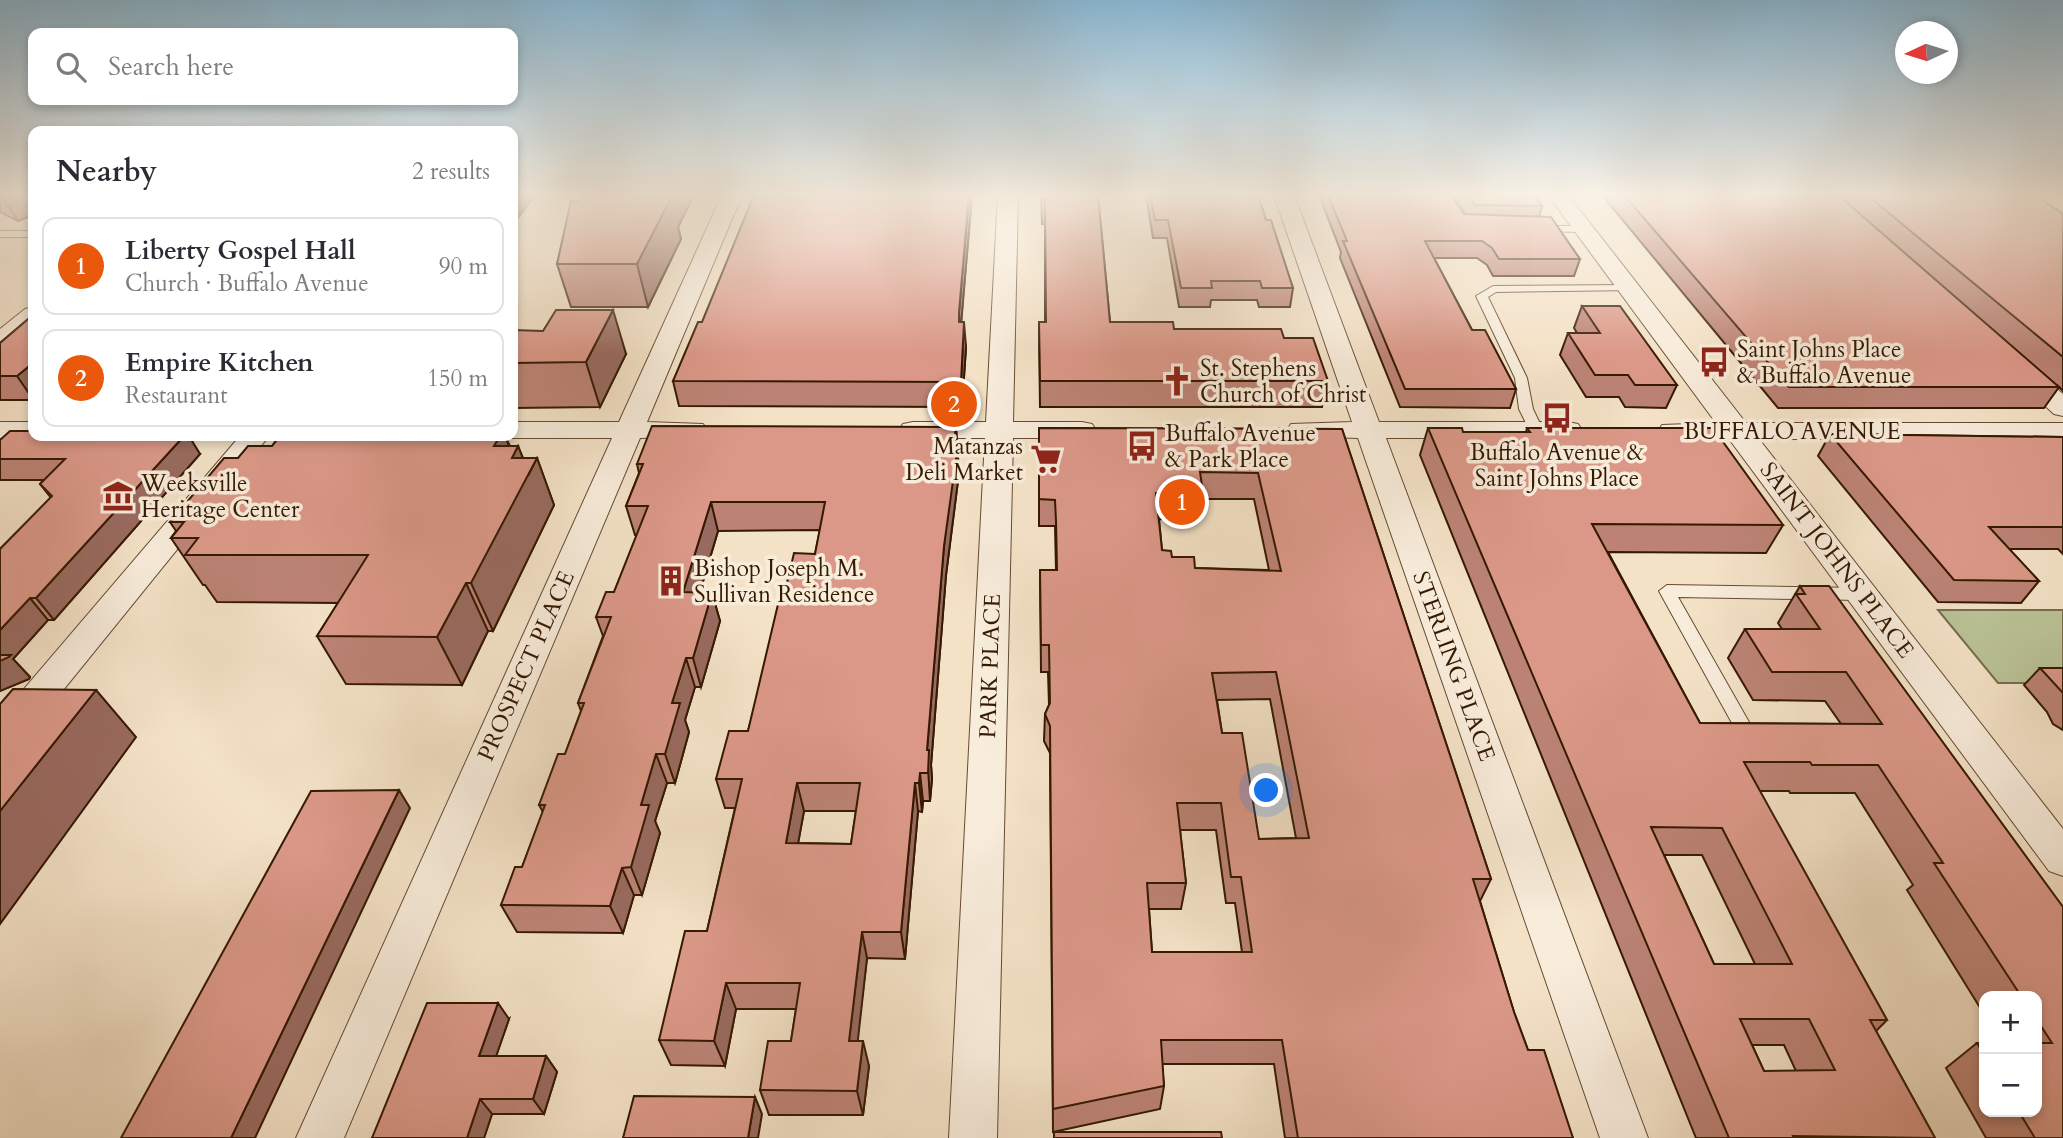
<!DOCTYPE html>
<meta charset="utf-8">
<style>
:root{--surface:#fff;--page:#f2f2f3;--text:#2b2b33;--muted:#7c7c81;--line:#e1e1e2;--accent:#ea580c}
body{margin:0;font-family:Cardo,serif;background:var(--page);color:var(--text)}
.controls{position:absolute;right:21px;bottom:21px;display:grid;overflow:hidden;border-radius:14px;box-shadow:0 4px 10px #0003}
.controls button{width:63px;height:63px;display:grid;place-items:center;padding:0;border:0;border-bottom:2px solid var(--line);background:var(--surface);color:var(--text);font:35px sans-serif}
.compass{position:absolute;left:1895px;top:21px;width:63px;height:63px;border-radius:50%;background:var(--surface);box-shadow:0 4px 10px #0003;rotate:266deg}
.you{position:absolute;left:1267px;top:791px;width:24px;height:24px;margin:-18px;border:5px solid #fff;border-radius:50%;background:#1a73e8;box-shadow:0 0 0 10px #1a73e833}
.badge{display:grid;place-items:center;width:46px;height:46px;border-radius:50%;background:var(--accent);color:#fff;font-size:23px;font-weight:700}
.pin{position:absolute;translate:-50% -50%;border:4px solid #fff;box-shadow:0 2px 7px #0006}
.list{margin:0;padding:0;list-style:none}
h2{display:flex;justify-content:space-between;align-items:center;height:91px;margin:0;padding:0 28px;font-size:30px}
h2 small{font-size:23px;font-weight:400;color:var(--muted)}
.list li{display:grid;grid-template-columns:46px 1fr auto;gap:21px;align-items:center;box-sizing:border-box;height:98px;margin:0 14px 14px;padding:0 14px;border:2px solid var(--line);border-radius:14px}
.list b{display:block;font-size:26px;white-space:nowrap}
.list p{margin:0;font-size:23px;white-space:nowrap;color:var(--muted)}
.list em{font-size:23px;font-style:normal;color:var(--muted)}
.icon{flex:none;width:38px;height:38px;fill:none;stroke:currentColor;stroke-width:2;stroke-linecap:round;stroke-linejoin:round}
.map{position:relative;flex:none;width:2063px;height:1138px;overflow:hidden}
.search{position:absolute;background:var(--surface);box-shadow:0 4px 10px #0003;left:28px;top:28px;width:490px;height:77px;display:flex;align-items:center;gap:18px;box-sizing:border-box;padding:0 24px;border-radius:14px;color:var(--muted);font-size:26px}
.panel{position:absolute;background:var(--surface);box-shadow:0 4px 10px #0003;left:28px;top:126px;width:490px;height:315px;border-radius:14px}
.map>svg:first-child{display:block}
.green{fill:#bac397;stroke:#786e4c;stroke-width:2}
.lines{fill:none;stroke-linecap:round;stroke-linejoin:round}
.lane-casing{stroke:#654b32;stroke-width:2}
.street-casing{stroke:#654b32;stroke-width:2}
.lane{fill:#f8ecdb;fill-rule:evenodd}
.street{fill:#f8ecdb;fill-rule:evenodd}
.wall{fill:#bc8375;stroke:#351901;stroke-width:2;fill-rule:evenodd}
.shaded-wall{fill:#996a5f;stroke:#351901;stroke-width:2}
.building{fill:#db9888;stroke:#351901;stroke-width:2;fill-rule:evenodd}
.labels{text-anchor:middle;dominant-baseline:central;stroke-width:7;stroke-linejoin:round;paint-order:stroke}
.poi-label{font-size:23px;fill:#351901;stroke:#f8ecdb;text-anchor:start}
.street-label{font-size:23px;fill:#351901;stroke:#f8ecdb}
</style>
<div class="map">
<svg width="2063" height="1138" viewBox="0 0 2063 1138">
<rect width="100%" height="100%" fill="#f4e2c7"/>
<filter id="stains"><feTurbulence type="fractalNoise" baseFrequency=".00286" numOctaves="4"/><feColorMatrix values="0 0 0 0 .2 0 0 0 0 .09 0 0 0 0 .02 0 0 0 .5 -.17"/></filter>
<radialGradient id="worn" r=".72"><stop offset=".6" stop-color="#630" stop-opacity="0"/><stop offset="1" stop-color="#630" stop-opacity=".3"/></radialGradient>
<!-- green -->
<path class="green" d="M1938 610H2063V683H1998Z"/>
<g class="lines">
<!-- lane casing -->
<g class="lane-casing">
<path id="lane" d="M1539 226H1585L1590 229 1585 232 1535 231V227Z
M0 231H33V237H0Z
M1631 285 1635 286V290L1496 292 1488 297 1527 378 1533 409 1543 430 1541 433H1531L1519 409 1515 378 1476 296 1493 286Z
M1667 585 1862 588 1870 594 1862 600 1678 597 1758 738 1755 743 1749 745 1743 743 1659 591Z"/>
</g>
<!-- street casing -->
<g class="street-casing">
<path id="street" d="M722 195H742L647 422 703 424 707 430 703 436 640 438 344 1138H296L612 438H513L503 436H513V422H619Z
M998 195H1018L1013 422H1082L1092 424 1096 430 1092 436 1082 438H1013L997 1138H949L985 438H913L903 436 899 430 903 424 913 422H986Z
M1274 195H1294L1379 422H1568L1578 424 1582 430 1578 436 1568 438H1386L1648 1138H1600L1358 438 1291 436 1287 430 1291 424 1352 422Z
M1548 195H1568L1746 423H2063V439H1759L2063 829V876L2049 871 1729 439 1662 437 1658 431 1662 425 1716 423Z
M2037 195H2060L2063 197V212L2056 210Z
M33 307V326L9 346 0 348V329L25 309Z
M2019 361 2028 364 2063 394V416L2054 414 2010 374 2006 369 2010 364Z
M0 422H33V436H43L0 438Z
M240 436H269L13 752 0 757V717Z"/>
</g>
<!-- lane -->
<use href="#lane" class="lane"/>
<!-- street -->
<use href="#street" class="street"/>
</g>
<!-- wall -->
<path class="wall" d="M0 195H33L18 221 0 212Z
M583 195H694L678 227 681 239 648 307H571L557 264 579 201Z
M972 195 961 322 966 347 962 407 679 406 673 381 702 322Z
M1041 195H1098L1110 322 1174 329 1284 338 1328 381 1322 407H1040L1039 322H1045V224H1042Z
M1146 195H1258L1266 220 1293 288 1290 307H1259L1257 300H1211L1210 307H1179L1167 238H1153Z
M1319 195H1534L1542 206 1539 217 1580 259 1574 276H1493L1487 265 1477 258H1434L1472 330 1516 389 1510 408 1400 407 1340 258 1341 252ZM1452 195 1453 196 1465 214H1464Z
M1602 195H2035L2063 214V391L2057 385 2059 387 2044 408H1778Z
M1582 306 1677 385 1666 408 1625 407 1619 397H1586L1560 355 1568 333H1577L1574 328Z
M33 315V400H0V343Z
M513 330 626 354 600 407 513 408Z
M956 427 959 473 946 575 931 765 932 779 930 801H923L922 812 918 811 905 959 867 958 857 1041 869 1066 863 1115H769L760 1090 791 1041 796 1009H736L725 1066 671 1065 659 1040 707 931 735 808H725L716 779 748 731 783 600 815 554 820 530 718 531 700 592 712 593 720 621 701 687H695L685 720 689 732 675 783H667L655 821 660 833 642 895H634L623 933 517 932 501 905 522 867 543 812 539 805 565 754 581 711 578 703 603 636 596 617 614 592 637 535H635L626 506 639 473 637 464ZM804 811H856L851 844 798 843Z
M1039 428 1342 429 1491 879 1480 901 1514 1012 1528 1050 1573 1138H1285L1274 1064H1162L1164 1086 1160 1109 1053 1132 1050 753 1044 741 1045 714 1049 705 1048 672H1041L1040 570H1056L1055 526H1039ZM1203 499H1254L1269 570 1195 568 1172 557 1162 550 1159 519 1200 520ZM1270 699 1296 838 1259 839 1222 733 1217 700ZM1180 830H1216L1226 903H1235L1242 952H1152L1149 909H1181L1186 883Z
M1428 428 1463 432H1526L1527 428 1783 525 1766 553 1608 552 1700 723 1841 724 1825 701 1753 700 1728 658 1745 629H1782L1778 623 1800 586 2063 907V1138H1986L1946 1068 1977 1043H1984V1112H2037V996H1984V1014L1907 890 1913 885 1855 793H1790L1789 791H1759L1887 1020 1876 1031 1935 1138H1696L1420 455ZM1664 855H1702L1755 964H1714ZM1752 1045H1784L1796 1071H1764Z
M1830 434 2063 437V554L2058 549H2009L2039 581 2021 603 1938 602 1818 456Z
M280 436H505L510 446H518L523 458H537L554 505 493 631H488L462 685 346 684 317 636 338 603 217 602 205 585H203L171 538 176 531 170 522 238 458 272 446Z
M0 440 200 454 54 620H48L13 659 30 677 29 679 0 691V549L51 498 40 484 43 480H0Z
M2040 668H2063V730L2053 724 2047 712 2024 685Z
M509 1019 496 1056H546L557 1072 544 1114H492L484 1138H372Z"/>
<!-- shaded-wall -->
<path class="shaded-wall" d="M1 195H33V215L18 221Z
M514 195H535L513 224V196Z
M664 195H694L678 227 681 239 648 307 637 264Z
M969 195H972L960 337 959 312Z
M613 310 626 354 600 407 586 362Z
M964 322 966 347 962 407 961 382Z
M33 363V399L17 376Z
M956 427 959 473 946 575 931 765 932 779 930 801 927 750 944 546Z
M184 436H189L200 454 54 620 36 598Z
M475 436H505L513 456 518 446 529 474 537 458 554 505 493 631 471 583Z
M711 502 718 531 691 621 683 592Z
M466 583 488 631 462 685 437 637Z
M712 593 720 621 701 687 693 658Z
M30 598 48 620 13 659 30 677 29 679 0 691V630Z
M686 658 695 687 685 720 689 732 675 783 665 754 672 703Z
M96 690 136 737 0 924V811Z
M656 754 667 783 655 821 660 833 642 895 631 867 641 805Z
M920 773 923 801 922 812 919 783Z
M797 783 804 811 793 871 786 843Z
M915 783 918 811 905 959 901 932Z
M399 790 410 808 255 1138H231Z
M622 868 634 895 623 933 610 906Z
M862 932 867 958 855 1066 849 1041Z
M726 983 736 1009 725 1066 714 1041Z
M498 1003 509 1019 491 1071 479 1056Z
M863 1041 869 1066 863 1115 857 1091Z
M546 1056 557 1072 544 1114 533 1099Z
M755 1097 762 1114 758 1138H748Z
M480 1099 492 1114 484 1138H467Z"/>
<!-- building -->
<path class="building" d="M583 195H664L663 198H671L637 264H557L571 201H579Z
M754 195H969L959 312V322H964L961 382 673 381 698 322H702Z
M1042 195H1098L1110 322H1173L1174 329H1281L1284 338H1313L1328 381H1040L1039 322H1046L1045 200H1042Z
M1150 195H1258L1266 220H1271L1293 288H1262L1260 281H1211L1212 288H1181L1168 220H1155Z
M1328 195H1451L1464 214 1551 217 1580 259H1499L1492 248 1482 241H1425L1472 330H1485L1516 389H1405L1343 241H1347Z
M1468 195H1534L1542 206 1475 205Z
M1624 195H1838L2059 387H1789Z
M1867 195H2035L2063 214V357Z
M1582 306H1620L1677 385H1635L1628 375H1595L1568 333H1600Z
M556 310H613L586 362 513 363V330L543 331Z
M33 315V363L17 376H0V343Z
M652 426 956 427 954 440 958 445 944 546 927 750H929L928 773H920L919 783H915L901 932H862L849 1041H863L857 1091 760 1090 768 1041H791L800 983H726L714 1041 659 1040 685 931H707L742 779H716L729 731H748L779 600H783L794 553 815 554 825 502H711L683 592 712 593 693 658H686L672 703H680L665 754H656L641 805H649L631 867 622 868 610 906 501 905 515 867H522L545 805H539L558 754H565L584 703H578L611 617H596L606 592H614L648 506H626L643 464H637ZM797 783H860L851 844 786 843Z
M1039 428 1342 429 1491 879H1473L1514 1012 1528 1050H1544L1573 1138H1298L1282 1040H1161L1164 1086 1053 1109 1050 726 1045 714 1050 703 1049 645H1041L1040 570H1057L1056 521 1055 500 1039 499ZM1200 472 1258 473 1281 571 1195 568 1194 557H1172L1171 551 1162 550 1156 493H1203ZM1276 672 1309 838 1259 839 1242 733H1222L1212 673ZM1177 803H1221L1231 877H1241L1252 952H1152L1147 883H1186Z
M1428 428H1462L1463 432H1530L1527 428H1713L1783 525 1592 524 1700 723 1882 724 1846 672H1772L1745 629H1820L1796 594H1805L1800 586H1829L2063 907V1138H2035L2019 1112H2037V1043H2052L2037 1020V996H2021L1934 863H1943L1878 765H1812L1810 762H1744L1887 1020H1870L1935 1138 1793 1136 1794 1138H1729ZM1651 827 1722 828 1792 964H1714ZM1740 1019H1809L1835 1070 1764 1071Z
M10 431H33V436H184L36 598H30L0 630V549L52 496 40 484 65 459H0V440Z
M1830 434 2063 437V527H1989L2039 581 1954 580Z
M280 436H500L494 446H518L512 458H537L471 583H466L437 637 317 636 368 555H185L198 538H171L184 522H170L224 458H238L248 446H272Z
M0 655H11L9 657 0 661Z
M2040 668H2063V693Z
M13 689 96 690 0 811V704Z
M399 790 231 1138H121L311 791Z
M427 1003H498L479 1056H546L533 1099H480L467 1138H372Z
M1977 1043H1984V1054Z
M634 1096 755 1097 748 1138H623Z
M1054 1132H1221L1222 1138H1054Z"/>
<!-- sky -->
<linearGradient id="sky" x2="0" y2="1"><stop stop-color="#89b8d4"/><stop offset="0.55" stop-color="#faf2e6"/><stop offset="1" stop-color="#faf2e6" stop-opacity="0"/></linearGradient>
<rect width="2063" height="354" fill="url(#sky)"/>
<!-- icons -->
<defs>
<g id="bus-bare" transform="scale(2.415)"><path d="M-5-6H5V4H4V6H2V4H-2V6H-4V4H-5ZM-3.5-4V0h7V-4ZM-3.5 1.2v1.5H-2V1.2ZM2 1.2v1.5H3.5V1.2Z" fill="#8f2418" stroke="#f8ecdb" stroke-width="2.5" paint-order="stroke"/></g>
<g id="church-bare" transform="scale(2.415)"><path d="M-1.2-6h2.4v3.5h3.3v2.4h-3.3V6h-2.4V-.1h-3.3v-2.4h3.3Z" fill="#8f2418" stroke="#f8ecdb" stroke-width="2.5" paint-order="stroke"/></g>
<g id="supermarket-bare" transform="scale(2.415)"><path d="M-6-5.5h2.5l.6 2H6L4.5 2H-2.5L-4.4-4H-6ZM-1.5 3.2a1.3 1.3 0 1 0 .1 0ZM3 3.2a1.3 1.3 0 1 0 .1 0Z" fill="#8f2418" stroke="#f8ecdb" stroke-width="2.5" paint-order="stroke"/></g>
<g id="museum-bare" transform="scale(2.415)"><path d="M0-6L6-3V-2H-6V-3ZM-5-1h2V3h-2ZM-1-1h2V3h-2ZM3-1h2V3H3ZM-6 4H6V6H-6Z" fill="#8f2418" stroke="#f8ecdb" stroke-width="2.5" paint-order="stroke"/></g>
<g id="building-bare" transform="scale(2.415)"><path d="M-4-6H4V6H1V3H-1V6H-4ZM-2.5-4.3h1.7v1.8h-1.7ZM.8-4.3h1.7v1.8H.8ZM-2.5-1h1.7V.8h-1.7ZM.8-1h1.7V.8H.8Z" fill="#8f2418" stroke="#f8ecdb" stroke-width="2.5" paint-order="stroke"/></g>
</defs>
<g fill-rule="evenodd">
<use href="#bus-bare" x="1714" y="362"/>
<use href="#church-bare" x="1177" y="381"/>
<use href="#bus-bare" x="1557" y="418"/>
<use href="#bus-bare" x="1142" y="446"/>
<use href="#supermarket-bare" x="1046" y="459"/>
<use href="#museum-bare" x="118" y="496"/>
<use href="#building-bare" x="671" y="581"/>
</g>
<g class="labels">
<!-- poi labels -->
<g class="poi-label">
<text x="1737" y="349">Saint Johns Place<tspan x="1737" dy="26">&amp; Buffalo Avenue</tspan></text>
<text x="1200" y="368">St. Stephens<tspan x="1200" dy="26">Church of Christ</tspan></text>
<text x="1165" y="433">Buffalo Avenue<tspan x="1165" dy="26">&amp; Park Place</tspan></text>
<text x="1023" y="446" text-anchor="end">Matanzas<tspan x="1023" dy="26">Deli Market</tspan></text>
<text x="1557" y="452" text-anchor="middle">Buffalo Avenue &amp;<tspan x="1557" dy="26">Saint Johns Place</tspan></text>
<text x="141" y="483">Weeksville<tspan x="141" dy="26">Heritage Center</tspan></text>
<text x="694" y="568">Bishop Joseph M.<tspan x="694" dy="26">Sullivan Residence</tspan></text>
</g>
<!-- street labels -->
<g class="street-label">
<text x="1792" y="431">BUFFALO AVENUE</text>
<text transform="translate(1837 560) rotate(53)">SAINT JOHNS PLACE</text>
<text transform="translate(526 666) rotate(-66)">PROSPECT PLACE</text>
<text transform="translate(990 666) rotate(-88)">PARK PLACE</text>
<text transform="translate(1454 666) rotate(70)">STERLING PLACE</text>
</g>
</g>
<rect width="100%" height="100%" filter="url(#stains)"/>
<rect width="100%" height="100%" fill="url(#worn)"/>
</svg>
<div class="controls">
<button>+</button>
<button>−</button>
</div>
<svg class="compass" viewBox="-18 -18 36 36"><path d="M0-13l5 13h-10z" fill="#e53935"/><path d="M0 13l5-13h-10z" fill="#7c7c81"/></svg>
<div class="you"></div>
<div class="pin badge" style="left:1182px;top:502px">1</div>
<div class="pin badge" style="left:954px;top:404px">2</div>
<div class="search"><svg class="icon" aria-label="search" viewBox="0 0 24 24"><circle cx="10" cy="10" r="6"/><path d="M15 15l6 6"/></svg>Search here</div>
<section class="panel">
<h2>Nearby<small>2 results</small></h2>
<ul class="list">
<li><span class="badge">1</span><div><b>Liberty Gospel Hall</b><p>Church · Buffalo Avenue</p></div><em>90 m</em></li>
<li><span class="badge">2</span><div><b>Empire Kitchen</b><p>Restaurant</p></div><em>150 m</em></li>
</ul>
</section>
</div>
